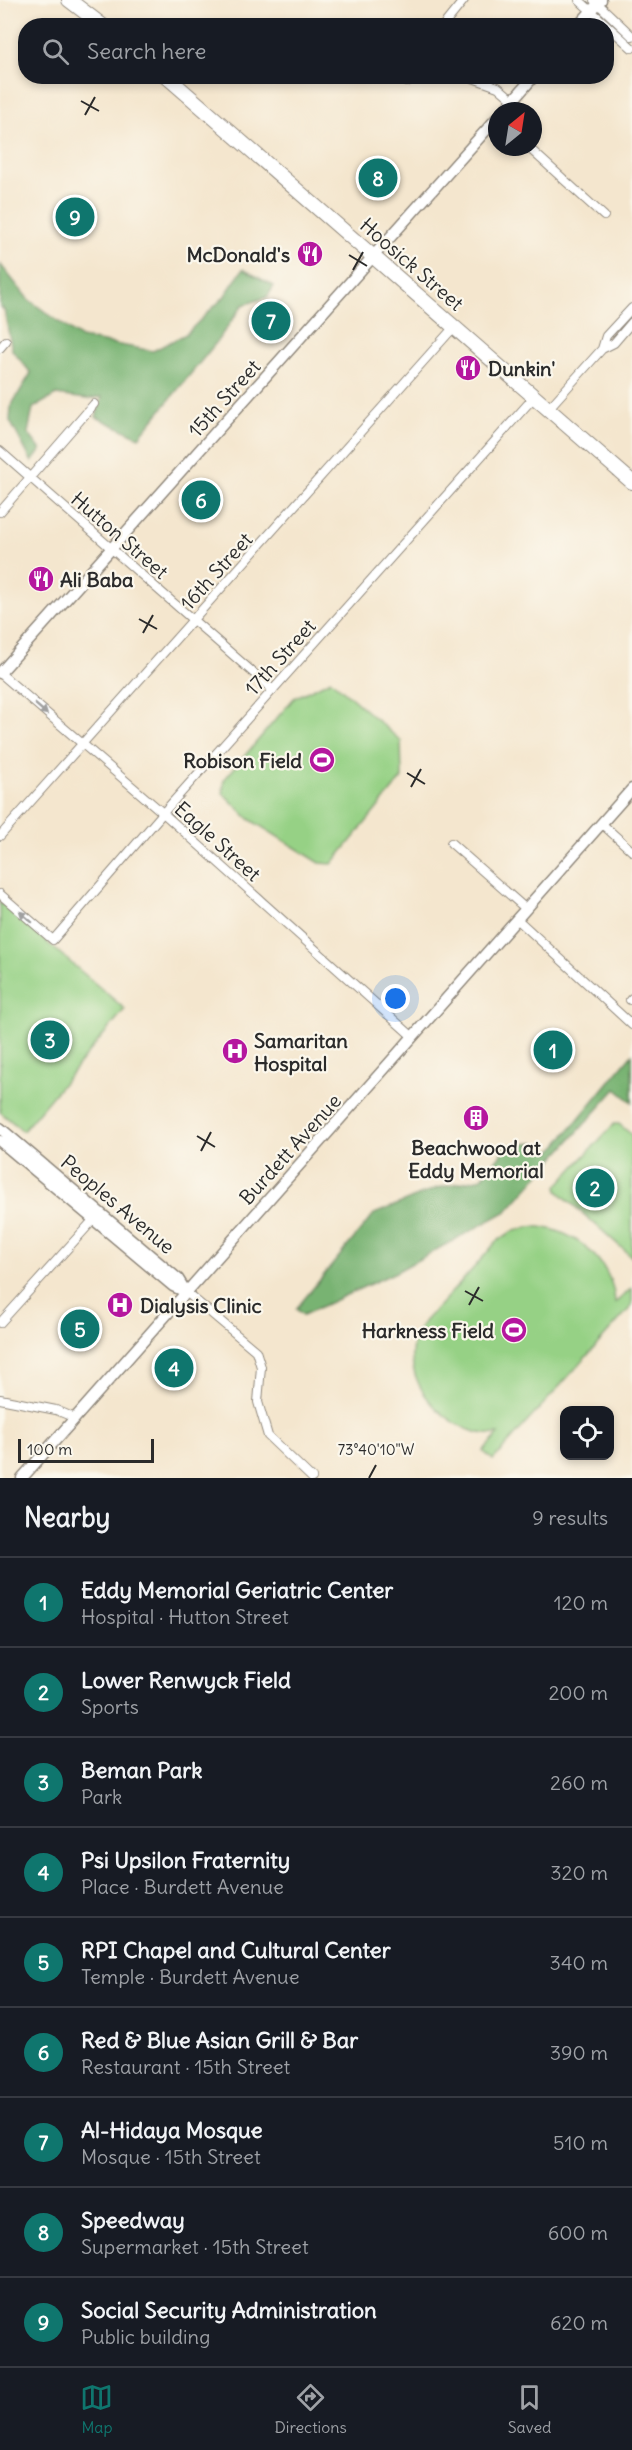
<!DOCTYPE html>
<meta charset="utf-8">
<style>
:root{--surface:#171b24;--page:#242831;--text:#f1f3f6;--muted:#9ea1a6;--line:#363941;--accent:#0f766e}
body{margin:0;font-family:Delius,sans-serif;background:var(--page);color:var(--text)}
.controls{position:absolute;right:18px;bottom:18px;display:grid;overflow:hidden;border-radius:12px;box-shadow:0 3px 9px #0003}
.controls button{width:54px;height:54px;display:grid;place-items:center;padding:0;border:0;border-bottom:2px solid var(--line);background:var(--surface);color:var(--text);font:30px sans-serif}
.compass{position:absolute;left:488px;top:102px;width:54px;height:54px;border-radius:50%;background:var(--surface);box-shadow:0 3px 9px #0003;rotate:30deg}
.scale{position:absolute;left:18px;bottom:15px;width:136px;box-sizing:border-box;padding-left:6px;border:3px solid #2b2b2b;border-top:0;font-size:16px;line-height:21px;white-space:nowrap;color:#2b2b2b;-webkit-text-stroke:4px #fbf7ec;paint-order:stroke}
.you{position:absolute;left:396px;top:999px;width:21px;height:21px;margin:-15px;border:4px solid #fff;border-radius:50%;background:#1a73e8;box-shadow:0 0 0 9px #1a73e833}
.badge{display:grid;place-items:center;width:39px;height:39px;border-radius:50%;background:var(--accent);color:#fff;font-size:20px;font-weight:700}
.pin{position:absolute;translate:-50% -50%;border:3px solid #fff;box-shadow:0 2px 6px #0006}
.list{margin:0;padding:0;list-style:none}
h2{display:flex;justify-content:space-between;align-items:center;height:78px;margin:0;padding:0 24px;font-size:26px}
h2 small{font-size:20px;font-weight:400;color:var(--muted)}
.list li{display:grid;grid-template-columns:39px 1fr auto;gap:18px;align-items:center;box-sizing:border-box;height:90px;padding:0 24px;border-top:2px solid var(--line)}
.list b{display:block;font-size:22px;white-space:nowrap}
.list p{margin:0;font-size:20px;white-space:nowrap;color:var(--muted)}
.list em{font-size:20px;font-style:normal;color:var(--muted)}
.icon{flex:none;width:33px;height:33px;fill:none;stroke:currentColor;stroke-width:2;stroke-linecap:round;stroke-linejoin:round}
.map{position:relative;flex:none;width:632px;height:1478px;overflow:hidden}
.search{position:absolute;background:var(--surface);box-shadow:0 3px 9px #0003;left:18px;right:18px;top:18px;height:66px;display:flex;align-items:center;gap:15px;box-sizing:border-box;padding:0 21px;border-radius:24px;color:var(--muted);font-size:22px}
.sheet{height:888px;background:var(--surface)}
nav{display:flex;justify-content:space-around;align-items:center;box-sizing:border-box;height:84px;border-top:2px solid var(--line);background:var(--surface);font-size:16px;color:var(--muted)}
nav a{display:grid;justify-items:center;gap:3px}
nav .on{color:var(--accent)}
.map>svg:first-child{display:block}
.green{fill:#96d185;stroke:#607e58;stroke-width:1.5}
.forest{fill:#78b372;stroke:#526f4e;stroke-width:1.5}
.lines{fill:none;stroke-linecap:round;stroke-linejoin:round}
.minor-casing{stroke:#90887c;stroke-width:10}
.tertiary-casing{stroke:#90887c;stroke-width:13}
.trunk-casing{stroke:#90887c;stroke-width:16}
.minor{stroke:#fff;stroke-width:8}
.tertiary{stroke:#fff;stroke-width:10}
.trunk{stroke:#fff;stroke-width:14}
.oneway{fill:#a0a0a0}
.ticks{fill:none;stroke:#2b2b2b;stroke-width:2}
.labels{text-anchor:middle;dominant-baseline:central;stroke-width:4.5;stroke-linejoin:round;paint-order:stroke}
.poi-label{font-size:20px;font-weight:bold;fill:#2b2b2b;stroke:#fbf7ec;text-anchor:start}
.street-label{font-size:20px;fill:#2b2b2b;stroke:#fbf7ec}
.ticks-label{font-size:15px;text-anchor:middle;fill:#2b2b2b;stroke:#fbf7ec;stroke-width:4.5;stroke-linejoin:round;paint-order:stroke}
</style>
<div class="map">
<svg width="632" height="1478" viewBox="0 0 632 1478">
<rect width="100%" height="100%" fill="#fbf7ec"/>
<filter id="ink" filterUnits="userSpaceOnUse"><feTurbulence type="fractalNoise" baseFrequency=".0167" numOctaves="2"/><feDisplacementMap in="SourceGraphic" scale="12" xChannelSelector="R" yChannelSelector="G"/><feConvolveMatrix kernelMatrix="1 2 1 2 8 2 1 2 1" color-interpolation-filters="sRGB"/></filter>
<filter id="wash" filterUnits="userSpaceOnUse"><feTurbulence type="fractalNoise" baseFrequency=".008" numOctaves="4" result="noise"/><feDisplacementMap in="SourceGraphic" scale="24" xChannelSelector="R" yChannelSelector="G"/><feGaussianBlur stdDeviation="1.35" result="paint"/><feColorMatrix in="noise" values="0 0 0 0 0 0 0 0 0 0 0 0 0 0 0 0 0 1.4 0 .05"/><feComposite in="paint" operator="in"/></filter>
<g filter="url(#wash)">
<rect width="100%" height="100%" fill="#f4e6ce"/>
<!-- green -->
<path class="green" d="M331 680 401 741 402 778 332 864 320 863 249 819 223 793 224 780 294 698Z
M0 902 125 1009 23 1131 0 1112Z
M614 1124H619L632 1135V1257L558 1191 557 1186Z
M528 1227C570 1224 614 1261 615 1303L632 1288V1306L493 1460 483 1451 499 1434C476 1437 453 1424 437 1409 418 1391 406 1363 415 1337 420 1324 431 1314 440 1305 459 1284 478 1264 496 1242L511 1232Z"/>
<!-- forest -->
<path class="forest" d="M0 264 28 299 81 338 153 351 186 334 224 297 243 269 274 286 267 297 243 305 215 344 139 437 96 417 102 397 87 399 56 395 33 408 28 433 41 450 32 462 10 421 11 406 31 373 12 350 4 310 0 307Z
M632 1054V1102L616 1089 507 1211 396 1272 303 1315 296 1309 374 1214 437 1188 482 1178 508 1145 535 1143 551 1152Z"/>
</g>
<g filter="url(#ink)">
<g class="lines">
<!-- minor casing -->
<g class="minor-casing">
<path id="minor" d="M579 0 632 48
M594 0 632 36
M443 26 464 0
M467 76 498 87 513 100
M407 82 410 76
M528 147 604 216
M0 348 6 341
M602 349 614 343 632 322
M548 409 602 349 606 336 632 308
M0 451 273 690
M0 512 94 404
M0 673 163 813 413 1037
M602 824 632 851
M0 836 454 327
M451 843 526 909
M0 894 53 940 163 813 535 396
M517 919 632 1025
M630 1000 632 998
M186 1292 256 1351 261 1367 258 1402 268 1436 312 1478
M0 1323 96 1217
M0 1399 56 1410 75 1418"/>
</g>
<!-- tertiary casing -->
<g class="tertiary-casing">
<path id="tertiary" d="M578 26 601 0
M504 111 534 76
M0 673 497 118
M0 1128 178 1279 186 1292
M0 1141 173 1286 186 1292
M22 1478 632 789"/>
</g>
<!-- trunk casing -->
<g class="trunk-casing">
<path id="trunk" d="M69 0 103 26
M166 76 632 482"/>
</g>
<!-- minor -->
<use href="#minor" class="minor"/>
<!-- tertiary -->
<use href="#tertiary" class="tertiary"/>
<!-- trunk -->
<use href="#trunk" class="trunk"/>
</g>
<!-- one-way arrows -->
<defs><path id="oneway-solid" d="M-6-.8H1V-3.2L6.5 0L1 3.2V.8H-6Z" transform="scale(1.5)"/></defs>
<g class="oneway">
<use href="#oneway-solid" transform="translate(41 709) rotate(41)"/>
<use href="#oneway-solid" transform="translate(26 917) rotate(-139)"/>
</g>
</g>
<!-- ticks -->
<path class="ticks" d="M81 101 99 111M85 115 95 97M349 255 367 266M353 270 363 252M139 619 157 629M143 633 153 615M407 773 425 784M411 787 421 769M197 1136 215 1147M201 1151 211 1132M465 1291 483 1301M469 1305 479 1287M369 1478 376 1465"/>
<!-- icons -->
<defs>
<g id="restaurant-disc" transform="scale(1.35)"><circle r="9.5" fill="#b5179e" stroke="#fbf7ec"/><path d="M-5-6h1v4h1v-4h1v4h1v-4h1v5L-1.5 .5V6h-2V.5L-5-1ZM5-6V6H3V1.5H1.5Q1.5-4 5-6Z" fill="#fff"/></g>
<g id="stadium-disc" transform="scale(1.35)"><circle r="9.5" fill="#b5179e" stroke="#fbf7ec"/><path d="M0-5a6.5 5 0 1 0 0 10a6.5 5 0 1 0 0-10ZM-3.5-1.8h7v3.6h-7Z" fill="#fff"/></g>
<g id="hospital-disc" transform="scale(1.35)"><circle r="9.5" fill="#b5179e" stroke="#fbf7ec"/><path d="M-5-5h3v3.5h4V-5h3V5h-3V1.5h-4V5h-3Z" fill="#fff"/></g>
<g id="building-disc" transform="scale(1.35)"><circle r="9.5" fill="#b5179e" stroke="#fbf7ec"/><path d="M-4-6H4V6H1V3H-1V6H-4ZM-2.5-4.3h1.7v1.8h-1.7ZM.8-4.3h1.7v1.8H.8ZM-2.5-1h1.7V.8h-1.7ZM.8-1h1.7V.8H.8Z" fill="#fff"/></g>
</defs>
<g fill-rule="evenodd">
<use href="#restaurant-disc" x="310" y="254"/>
<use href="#restaurant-disc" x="468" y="368"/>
<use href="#restaurant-disc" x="41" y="579"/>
<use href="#stadium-disc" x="322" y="760"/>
<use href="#hospital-disc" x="235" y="1051"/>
<use href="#building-disc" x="476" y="1118"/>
<use href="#hospital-disc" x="120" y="1305"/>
<use href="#stadium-disc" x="514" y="1330"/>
</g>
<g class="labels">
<!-- poi labels -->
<g class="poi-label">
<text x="290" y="254" text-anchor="end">McDonald's</text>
<text x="488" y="368">Dunkin'</text>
<text x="60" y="579">Ali Baba</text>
<text x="302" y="760" text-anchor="end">Robison Field</text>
<text x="254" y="1040">Samaritan<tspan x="254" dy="23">Hospital</tspan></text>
<text x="476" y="1147" text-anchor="middle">Beachwood at<tspan x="476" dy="23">Eddy Memorial</tspan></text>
<text x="140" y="1305">Dialysis Clinic</text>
<text x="494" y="1330" text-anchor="end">Harkness Field</text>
</g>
<!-- street labels -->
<g class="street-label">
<text transform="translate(412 264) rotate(41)">Hoosick Street</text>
<text transform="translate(224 398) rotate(-48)">15th Street</text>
<text transform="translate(120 535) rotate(41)">Hutton Street</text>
<text transform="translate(216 571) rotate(-48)">16th Street</text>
<text transform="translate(280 657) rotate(-48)">17th Street</text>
<text transform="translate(218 841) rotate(42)">Eagle Street</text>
<text transform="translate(290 1149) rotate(-48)">Burdett Avenue</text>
<text transform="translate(118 1204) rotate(40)">Peoples Avenue</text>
</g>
</g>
<g class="ticks-label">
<text x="376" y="1455">73°40'10"W</text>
</g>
</svg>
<div class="controls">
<button><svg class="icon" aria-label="locate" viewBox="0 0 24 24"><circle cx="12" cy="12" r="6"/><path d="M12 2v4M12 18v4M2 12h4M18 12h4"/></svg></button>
</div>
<svg class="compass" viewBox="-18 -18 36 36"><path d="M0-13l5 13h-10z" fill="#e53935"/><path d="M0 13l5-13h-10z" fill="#9ea1a6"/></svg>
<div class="scale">100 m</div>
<div class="you"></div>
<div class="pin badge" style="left:553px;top:1050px">1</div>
<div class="pin badge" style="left:595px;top:1188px">2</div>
<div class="pin badge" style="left:50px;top:1040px">3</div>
<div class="pin badge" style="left:174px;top:1368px">4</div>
<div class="pin badge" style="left:80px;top:1329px">5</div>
<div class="pin badge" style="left:201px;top:500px">6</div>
<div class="pin badge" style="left:271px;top:321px">7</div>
<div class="pin badge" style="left:378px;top:178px">8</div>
<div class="pin badge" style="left:75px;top:217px">9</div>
<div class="search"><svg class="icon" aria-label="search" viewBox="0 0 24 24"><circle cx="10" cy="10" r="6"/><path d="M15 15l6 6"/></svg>Search here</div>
</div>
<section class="sheet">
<h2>Nearby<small>9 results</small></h2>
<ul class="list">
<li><span class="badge">1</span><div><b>Eddy Memorial Geriatric Center</b><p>Hospital · Hutton Street</p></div><em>120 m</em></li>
<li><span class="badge">2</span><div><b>Lower Renwyck Field</b><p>Sports</p></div><em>200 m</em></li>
<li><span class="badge">3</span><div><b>Beman Park</b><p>Park</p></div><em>260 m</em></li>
<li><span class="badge">4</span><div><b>Psi Upsilon Fraternity</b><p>Place · Burdett Avenue</p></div><em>320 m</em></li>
<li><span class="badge">5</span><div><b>RPI Chapel and Cultural Center</b><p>Temple · Burdett Avenue</p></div><em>340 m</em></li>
<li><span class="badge">6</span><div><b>Red &amp; Blue Asian Grill &amp; Bar</b><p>Restaurant · 15th Street</p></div><em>390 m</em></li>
<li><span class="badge">7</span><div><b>Al-Hidaya Mosque</b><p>Mosque · 15th Street</p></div><em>510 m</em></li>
<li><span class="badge">8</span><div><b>Speedway</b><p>Supermarket · 15th Street</p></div><em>600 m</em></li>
<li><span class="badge">9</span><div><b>Social Security Administration</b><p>Public building</p></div><em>620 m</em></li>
</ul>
</section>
<nav>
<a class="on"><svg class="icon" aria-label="map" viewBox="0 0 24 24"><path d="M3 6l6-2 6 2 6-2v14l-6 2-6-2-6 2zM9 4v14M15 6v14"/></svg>Map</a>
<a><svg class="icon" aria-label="directions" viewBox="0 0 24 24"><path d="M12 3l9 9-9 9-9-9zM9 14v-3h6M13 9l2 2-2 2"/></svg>Directions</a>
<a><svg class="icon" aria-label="saved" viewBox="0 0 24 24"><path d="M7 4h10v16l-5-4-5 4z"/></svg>Saved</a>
</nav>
